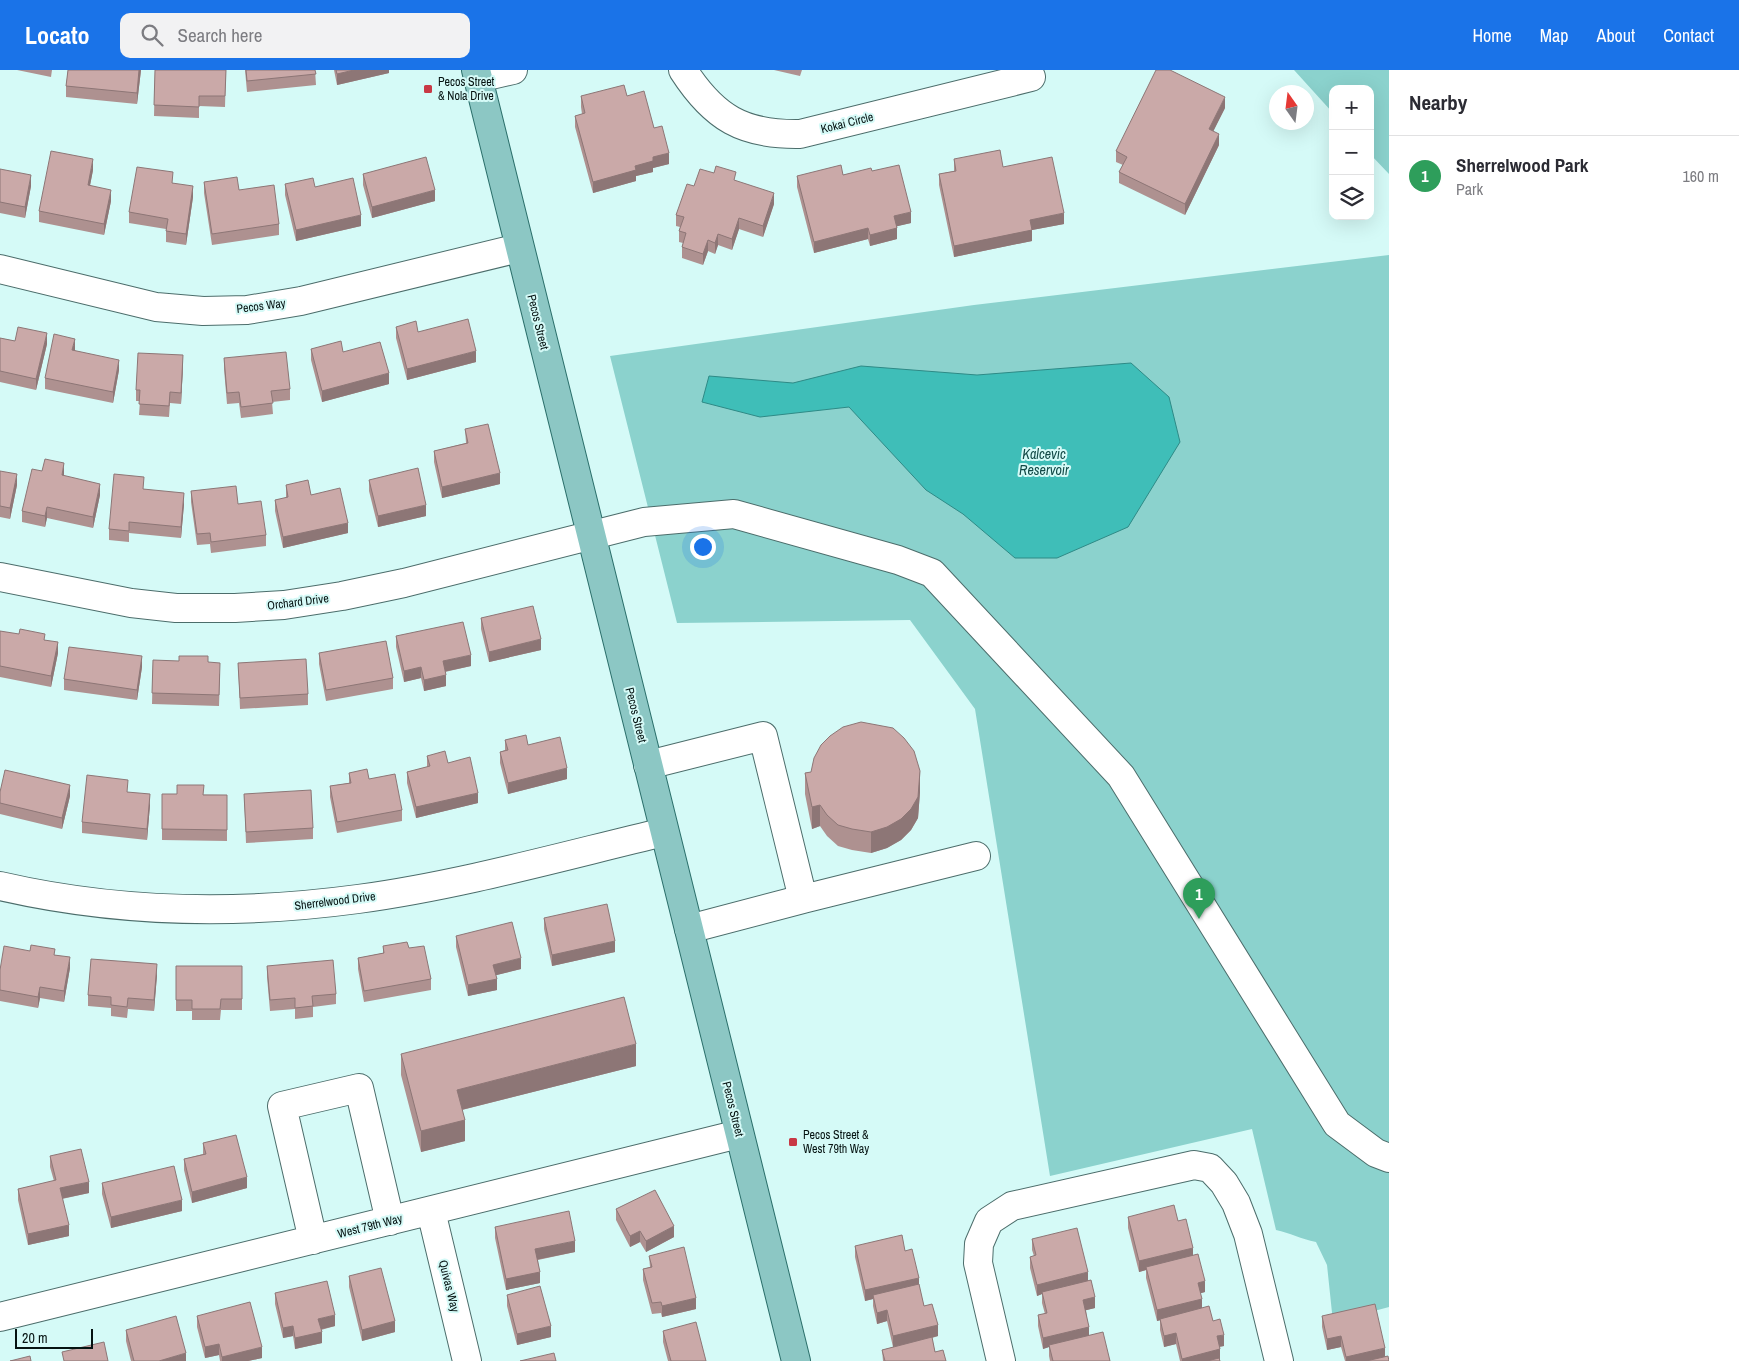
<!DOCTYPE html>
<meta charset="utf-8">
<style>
:root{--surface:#fff;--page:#f2f2f3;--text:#2b2b33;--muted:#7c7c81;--line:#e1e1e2;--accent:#1a73e8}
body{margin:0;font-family:"Archivo Narrow",sans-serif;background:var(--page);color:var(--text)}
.controls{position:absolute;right:15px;top:15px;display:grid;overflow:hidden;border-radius:10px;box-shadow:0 5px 20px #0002}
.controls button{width:45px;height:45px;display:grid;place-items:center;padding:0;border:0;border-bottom:1px solid var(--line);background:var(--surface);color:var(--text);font:25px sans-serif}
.compass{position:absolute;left:1269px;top:15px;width:45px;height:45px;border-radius:50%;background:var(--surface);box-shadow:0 5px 20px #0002;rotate:346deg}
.scale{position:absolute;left:15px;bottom:12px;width:78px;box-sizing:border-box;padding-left:5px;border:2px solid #051211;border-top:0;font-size:14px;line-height:18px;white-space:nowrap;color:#051211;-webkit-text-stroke:4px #d5faf7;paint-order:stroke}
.you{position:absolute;left:702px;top:476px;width:18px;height:18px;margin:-12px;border:4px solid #fff;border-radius:50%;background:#1a73e8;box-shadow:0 0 0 8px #1a73e833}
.badge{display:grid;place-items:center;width:32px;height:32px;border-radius:50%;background:var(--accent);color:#fff;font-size:16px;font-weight:700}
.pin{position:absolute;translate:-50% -41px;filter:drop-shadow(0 1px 2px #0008)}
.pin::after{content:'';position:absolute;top:26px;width:18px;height:15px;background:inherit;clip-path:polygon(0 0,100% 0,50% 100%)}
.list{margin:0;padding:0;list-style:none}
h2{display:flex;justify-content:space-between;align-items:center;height:65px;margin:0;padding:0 20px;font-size:21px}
h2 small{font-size:16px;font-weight:400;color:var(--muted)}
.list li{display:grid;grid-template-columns:32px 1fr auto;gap:15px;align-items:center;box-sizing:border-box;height:80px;padding:0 20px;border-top:1px solid var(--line)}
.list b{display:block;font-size:19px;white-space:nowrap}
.list p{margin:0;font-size:16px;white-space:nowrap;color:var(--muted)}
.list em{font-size:16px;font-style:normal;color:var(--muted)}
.icon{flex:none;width:28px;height:28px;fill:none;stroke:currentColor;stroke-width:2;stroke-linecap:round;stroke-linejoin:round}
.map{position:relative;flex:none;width:1389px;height:1291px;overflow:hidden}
header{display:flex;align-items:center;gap:30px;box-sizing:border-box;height:70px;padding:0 25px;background:var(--accent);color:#fff}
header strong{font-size:24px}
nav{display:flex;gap:28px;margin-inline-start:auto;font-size:18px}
.search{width:350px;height:45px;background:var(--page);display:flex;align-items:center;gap:12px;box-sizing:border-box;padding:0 18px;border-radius:10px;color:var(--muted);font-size:19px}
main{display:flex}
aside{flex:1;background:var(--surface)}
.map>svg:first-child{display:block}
.green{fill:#8bd2cd}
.water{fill:#3fbeb8;stroke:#2e8a86}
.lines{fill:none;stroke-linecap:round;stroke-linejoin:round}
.minor-casing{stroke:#4c6d6b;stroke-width:30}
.major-casing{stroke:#2b6f6b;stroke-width:30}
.minor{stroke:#fff;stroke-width:28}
.major{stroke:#8cc7c4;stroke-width:28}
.wall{fill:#ae9190}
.shaded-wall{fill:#8d7676}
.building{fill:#caa9a8;stroke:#8d7676}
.poi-dot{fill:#c83845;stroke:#d5faf7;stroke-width:2}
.labels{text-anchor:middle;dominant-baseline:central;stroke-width:4;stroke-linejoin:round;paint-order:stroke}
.poi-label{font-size:12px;fill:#051211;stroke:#d5faf7;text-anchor:start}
.street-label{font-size:12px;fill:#051211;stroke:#d5faf7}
.water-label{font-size:14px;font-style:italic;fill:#124946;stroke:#d5faf7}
</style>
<header>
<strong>Locato</strong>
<div class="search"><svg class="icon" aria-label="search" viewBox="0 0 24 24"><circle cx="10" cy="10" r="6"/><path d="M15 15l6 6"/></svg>Search here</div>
<nav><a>Home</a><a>Map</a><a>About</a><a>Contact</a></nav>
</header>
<main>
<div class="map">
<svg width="1389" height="1291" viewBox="0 0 1389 1291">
<rect width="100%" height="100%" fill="#d5faf7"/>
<!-- green -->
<path class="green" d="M1294 0H1389V104L1370 84V19H1333V43Z
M1389 185V1237L1333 1252 1327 1195 1316 1172C1301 1169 1290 1163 1276 1160L1252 1059 1050 1106 975 639 910 550 677 553 610 286 974 235Z"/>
<!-- water -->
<path class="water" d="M1131 293 1169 327 1180 372 1128 457 1057 488H1015L963 444 926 420 849 337 760 347 702 332 709 306 793 313 861 296 977 305Z"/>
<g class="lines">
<!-- minor casing -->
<g class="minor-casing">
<path id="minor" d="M683 0C714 48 743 65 800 64L1031 7
M478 8 513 0
M0 199 156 237 203 241 247 240 301 231 519 178
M0 507 131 533 176 538H235L284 535 342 526 404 513 644 452 734 444 898 490 932 503 1121 706 1337 1054 1376 1083 1389 1088
M648 695 763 666 803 829 689 859
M0 816C117 843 239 845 358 829 461 815 563 786 664 762
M803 829 976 786
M431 1141 467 1291
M313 1170 282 1036 359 1018 390 1151
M0 1247 739 1064
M1001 1291 978 1193 979 1174 989 1151 1012 1136 1194 1095 1210 1098 1224 1113 1236 1133 1248 1164 1279 1291"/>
</g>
<!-- major casing -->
<g class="major-casing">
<path id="major" d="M476 0 796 1291"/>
</g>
<!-- minor -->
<use href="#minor" class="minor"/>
<!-- major -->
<use href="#major" class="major"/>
</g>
<!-- wall -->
<path class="wall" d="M17 0H52L51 7Z
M68 0H141L137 34 66 27V16Z
M155 0H226L225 37 199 36V48L154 46Z
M245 0H315L316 15 247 22Z
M334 0H389V3L337 15Z
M774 0H802L800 6Z
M581 26H627L654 58 669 94 653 98V102L636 106V111L593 123 575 57V46L582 44 581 37Z
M1225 38 1213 61 1219 75 1185 145 1119 113V102L1123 95 1116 92V81Z
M954 89 1003 97 1064 154 1032 160V171L954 187 939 115V104L954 101Z
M0 99 31 116 25 148 0 143Z
M93 100 90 115 111 131 104 165 39 152V141Z
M872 101 911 153 897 156V169L870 176 868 169 814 183 797 117V106L843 105Z
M363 104 435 131 372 148 363 115Z
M736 111 774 134 763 167 739 159 732 180 718 175 715 184 708 181 703 195 682 188V177L683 173 679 172V161L680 157 676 156V145L694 116Z
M204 112 239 120 279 154V165L212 175 204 123Z
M173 113 193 127 186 175 166 172V159L129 153V142Z
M285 114 315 117 361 156 296 171 285 125Z
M396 257 418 262 476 292 407 310 396 268Z
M0 268 15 271 47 274 36 320 0 312Z
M311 279 343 282 389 314 322 332 311 290Z
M74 280 119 300 113 333 45 319V308Z
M224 288 290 319V330L272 332 273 344 241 348 239 333 227 334 224 299Z
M183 296 181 334 170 333 169 347 139 345 140 331H136V320Z
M465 359 500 414 442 428 434 392V381L466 373Z
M0 401 17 415 10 449 0 447Z
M42 401 64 404V406L100 425 93 458 47 448 45 457 22 452V441Z
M369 410 426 446 378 457 369 421Z
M286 415 311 425 348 463 283 478 275 441V430L286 428Z
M144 419 184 434 181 468 129 463V472L109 470V459Z
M191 421 238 434 266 465V476L211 483 210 474 197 475 191 432Z
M481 548 541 580 489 592 481 559Z
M0 561 45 570 58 583 51 617 0 607Z
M396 566 471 596 445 602 446 616 424 621 421 608 404 612 396 577Z
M319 583 393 608V619L326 631 319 594Z
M153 590 220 604 219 636 152 634Z
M238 593 308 624V635L240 639Z
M142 597 137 630 64 620V609Z
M505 670 528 675 567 709 508 724 500 693V682L505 680Z
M427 686 448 693 478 733 416 748 407 713V702L427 697Z
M811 702 920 722 918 748 911 760 901 770 887 778 871 783 852 780 838 776 827 766 820 756 812 759 805 724V703Z
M349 703 369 709 402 740V751L337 763 330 727V716L349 713Z
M0 722 70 726 62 759 0 744Z
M128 722 150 735 147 770 82 763V752Z
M162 724 227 725V771L162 770Z
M244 724 313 758V769L246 773Z
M544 848 615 882 552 896 544 859Z
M456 866 521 899 496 905 497 920 468 926 456 877Z
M383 876 409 878 431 909V920L364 932 358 899V888L383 883Z
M55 885 70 898 64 932 40 928 38 938 0 931V900Z
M176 896H242V940H221L220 950H192V941H176Z
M267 896 336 924V934L313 937V947L295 949V939L270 941 267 907Z
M157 905 154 941 128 939 127 948 111 946V938L88 936V925Z
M401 984 636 996 462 1040 465 1071 421 1082 401 1005Z
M203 1073 247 1118 192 1133 184 1100V1089L203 1084Z
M50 1086 89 1123 62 1129 69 1166 28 1175 18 1130V1119L54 1111 50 1097Z
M102 1113 182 1141 111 1158 102 1124Z
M616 1139 674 1167 646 1182 640 1172 630 1177 616 1150Z
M1128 1147 1178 1151 1193 1185 1205 1222 1200 1223 1202 1238 1213 1251 1224 1276 1219 1277 1220 1291H1180L1176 1274 1164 1277 1160 1260V1250L1157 1251 1146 1208V1200L1139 1202 1128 1158Z
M495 1157 575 1182 538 1190 540 1213 506 1220 495 1168Z
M1032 1169 1088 1211 1095 1238 1086 1240 1089 1265 1110 1291H1050L1049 1286V1277L1043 1279 1038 1256V1245L1045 1244 1042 1233V1224L1037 1226 1030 1198V1187L1034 1186 1032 1180Z
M855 1176 905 1181 919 1216 924 1236 938 1266 932 1268 935 1282 946 1291H883L882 1280 893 1277 887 1251 877 1254 873 1236V1229L865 1231 855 1187Z
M649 1186 696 1239 662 1247 661 1243 652 1244 643 1210V1199L650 1197Z
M349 1206 395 1262 362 1271 349 1217Z
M275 1223 335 1256 321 1260 322 1273 295 1279 293 1266 283 1268 275 1234Z
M507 1225 551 1267 517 1275 507 1236Z
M197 1246 262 1288 248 1291H220L219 1285 205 1288 197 1257Z
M1322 1246 1385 1286 1389 1291H1345L1341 1277 1327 1280 1322 1257Z
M126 1260 186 1291H131L126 1271Z
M663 1261 706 1291H668L663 1272Z"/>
<!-- shaded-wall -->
<path class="shaded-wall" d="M139 0H141L137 34V23Z
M354 0H389V3L337 15V4Z
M1225 27V38L1209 70V59Z
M1219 64V75L1185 145V134Z
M669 83V94L653 98V102L636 106V111L593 123V112L635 96 653 87Z
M93 89V100L88 126V115Z
M31 105V116L25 148V137Z
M193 116V127L186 175V164Z
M111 120V131L104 165V154Z
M435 120V131L372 148V137Z
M774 123V134L763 167V156Z
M911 142V153L894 157V146Z
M1064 143V154L1032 160V171L954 187V176L1030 150Z
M361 145V156L296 171V160Z
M739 148V159L732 180V169Z
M868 158V169L814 183V172Z
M897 158V169L870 176V165Z
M718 164V175L715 184V173Z
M708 170V181L703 195V184Z
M47 263V274L36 320V309Z
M75 269V280L72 291V280Z
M476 281V292L407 310V299Z
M183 285V296L181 334V323Z
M119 290V300L113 333V322Z
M389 303V314L322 332V321Z
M64 393V404L62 416V405Z
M500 403V414L442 428V417Z
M17 404V415L10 449V438Z
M100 414V425L93 458V447Z
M184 423V434L181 468V457Z
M426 435V446L378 457V446Z
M47 437V448L45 457V446Z
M348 453V463L283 478V467Z
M541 569V580L489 592V582Z
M58 572V583L51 617V606Z
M471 585V596L443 602V591Z
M142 586V597L137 630V620Z
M421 597V608L404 612V601Z
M446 605V616L424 621V610Z
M567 698V709L508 724V713Z
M920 701V722L918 748 911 760 901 770 887 778 871 783V762Z
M70 715V726L62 759V748Z
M478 723V733L416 748V737Z
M150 724V735L147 770V759Z
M820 735V756L812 759V737Z
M615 871V882L552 896V885Z
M70 887V898L64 932V921Z
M521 888V899L493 906V895Z
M157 894V905L154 941V930Z
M497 909V920L468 926V915Z
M40 917V928L38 938V927Z
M636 974V996L457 1041V1020Z
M465 1050V1071L421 1082V1061Z
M247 1107V1118L192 1133V1122Z
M89 1112V1123L60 1129V1118Z
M182 1130V1141L111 1158V1147Z
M69 1155V1166L28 1175V1164Z
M674 1156V1167L646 1182V1171Z
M640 1161V1172L630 1177V1166Z
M575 1171V1182L535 1190V1179Z
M1193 1178V1188L1146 1197V1200L1139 1202V1191Z
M540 1202V1213L506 1220V1209Z
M1088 1202V1213L1042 1222V1224L1037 1226V1215Z
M919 1208V1219L873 1225V1229L865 1231V1220Z
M1205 1211V1222L1198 1224V1213Z
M1095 1227V1238L1083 1241V1230Z
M696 1228V1239L662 1247V1236Z
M1202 1229V1240L1157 1251V1240Z
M887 1240V1251L877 1254V1243Z
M335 1245V1256L318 1260V1249Z
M395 1251V1262L362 1271V1260Z
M938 1255V1266L893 1277V1266Z
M293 1256V1266L283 1268V1258Z
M551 1256V1267L517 1275V1264Z
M1089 1257V1267L1049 1275V1277L1043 1279V1268Z
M322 1262V1273L295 1279V1268Z
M1176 1263V1274L1164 1277V1266Z
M1224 1265V1276L1217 1277V1266Z
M1341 1266V1277L1327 1280V1269Z
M219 1274V1285L205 1288V1277Z
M262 1277V1288L248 1291H222V1287Z
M1385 1278V1289L1375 1291H1346V1287Z
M1220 1279V1290L1216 1291H1182V1289Z
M186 1283V1291H159Z"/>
<!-- building -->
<path class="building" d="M68 0H139L137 23 66 16Z
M155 0H226L225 26H199V37L154 35Z
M246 0H315L316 4 247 11Z
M336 0H354L337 4Z
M1156 0H1170L1225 27 1209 59 1219 64 1185 134 1119 102 1127 87 1116 81Z
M624 15 627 26 644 21 654 58 662 56 669 83 653 87V91L635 96 636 100 593 112 575 46 585 43 581 26Z
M1000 80 1003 97 1052 87 1064 143 1030 150 1032 160 954 176 939 104 956 101 954 89Z
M51 81 93 89 88 115 111 120 104 154 39 141Z
M426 87 435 120 372 137 363 104Z
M841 95 843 105 871 98 872 101 899 95 911 142 894 146 897 158 870 165 868 158 814 172 797 106Z
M716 96 736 102 734 110 774 123 763 156 739 148 732 169 718 164 715 173 708 170 703 184 682 177 686 163 679 161 684 147 676 145 687 114 694 116 700 99 714 103Z
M137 97 173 102 172 113 193 116 186 164 166 161 168 149 129 142Z
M0 99 31 105 25 137 0 132Z
M237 107 239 120 274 115 279 154 212 164 204 112Z
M313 108 315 117 353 108 361 145 296 160 285 114Z
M468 249 476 281 407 299 396 257 416 251 418 262Z
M18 257 47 263 36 309 0 301V268L15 271Z
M54 264 75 269 72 280 119 290 113 322 45 308Z
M341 271 343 282 380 272 389 303 322 321 311 279Z
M286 282 290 319 271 321 273 333 241 337 239 322 227 323 224 288Z
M138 283 183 285 181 323 170 322 169 336 139 334 140 320H136Z
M488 354 500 403 442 417 434 381 468 373 465 359Z
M45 389 64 393 62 405 100 414 93 447 47 437 45 446 22 441 32 399 42 401Z
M418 398 426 435 378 446 369 410Z
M0 401 17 404 10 438 0 436Z
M114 404 144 407 143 419 184 423 181 457 129 452V461L109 459Z
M308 410 311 425 340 418 348 453 283 467 275 430 288 427 286 415Z
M236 416 238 434 261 431 266 465 211 472 210 463 197 464 191 421Z
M533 536 541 569 489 582 481 548Z
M463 552 471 585 443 591 446 605 424 610 421 597 404 601 396 566Z
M20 559 45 564 44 570 58 572 51 606 0 596V561L19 564Z
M386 571 393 608 326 620 319 583Z
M69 577 142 586 137 620 64 609Z
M179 586H208V592L220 593 219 625 152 623 153 590 179 591Z
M306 589 308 624 240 628 238 593Z
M861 652 893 658 904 668 914 681 920 701 918 727 911 739 901 749 887 757 871 762 852 759 838 755 827 745 820 735 812 737 805 703 811 702 814 688 821 675 830 666 843 657Z
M526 665 528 675 560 667 567 698 508 713 500 682 508 680 505 670Z
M445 681 448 693 470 687 478 723 416 737 407 702 430 696 427 686Z
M367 699 369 709 395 704 402 740 337 752 330 716 351 713 349 703Z
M5 700 70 715 62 748 0 733V722Z
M87 705 128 710 127 722 150 724 147 759 82 752Z
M177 715H204L203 725H227V760L162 759V724H177Z
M311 720 313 758 246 762 244 724Z
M607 834 615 871 552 885 544 848Z
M512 852 521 888 493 895 497 909 468 915 456 866Z
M407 872 409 878 424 876 431 909 364 921 358 888 384 883 383 876Z
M31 875 55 879 54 885 70 887 64 921 40 917 38 927 0 920V900L4 876 30 881Z
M91 889 157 894 154 930 128 928 127 937 111 935V927L88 925Z
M333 890 336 924 312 926 313 936 295 938V928L270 930 267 896Z
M176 896H242V929H221L220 939H192V930H176Z
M624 927 636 974 457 1020 465 1050 421 1061 401 984Z
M236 1065 247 1107 192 1122 184 1089 206 1084 203 1073Z
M81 1079 89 1112 60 1118 69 1155 28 1164 18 1119 56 1110 50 1086Z
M174 1096 182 1130 111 1147 102 1113Z
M655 1120 674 1156 646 1171 640 1161 630 1166 616 1139Z
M1174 1135 1178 1151 1186 1149 1193 1178 1139 1191 1128 1147Z
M569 1141 575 1171 535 1179 540 1202 506 1209 495 1157Z
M1077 1158 1088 1202 1037 1215 1030 1187 1036 1185 1032 1169Z
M902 1165 905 1181 912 1179 919 1208 865 1220 855 1176Z
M684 1177 696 1228 662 1236 661 1232 652 1233 643 1199 652 1197 649 1186Z
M1198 1184 1205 1211 1198 1213 1202 1229 1157 1240 1146 1197Z
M381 1198 395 1251 362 1260 349 1206Z
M1091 1210 1095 1227 1083 1230 1089 1257 1043 1268 1038 1245 1047 1243 1042 1222Z
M327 1211 335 1245 318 1249 322 1262 295 1268 293 1256 283 1258 275 1223Z
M919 1214 924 1236 932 1234 938 1255 893 1266 887 1240 877 1243 873 1225Z
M540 1216 551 1256 517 1264 507 1225Z
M250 1232 262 1277 222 1287 219 1274 205 1277 197 1246Z
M1375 1234 1385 1278 1346 1287 1341 1266 1327 1269 1322 1246Z
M1209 1236 1213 1251 1220 1249 1224 1265 1217 1266 1220 1279 1182 1289 1176 1263 1164 1266 1160 1249Z
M176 1246 186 1283 159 1291H134L126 1260Z
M696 1252 706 1291H671L663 1261Z
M1103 1262 1110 1291H1053L1049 1275Z
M932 1267 935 1282 943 1280 946 1291H885L882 1280Z
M104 1272 108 1291H64L62 1282Z
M554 1283 556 1291H520Z
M30 1286 31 1291H10Z
M1388 1286 1389 1291H1366Z
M1219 1288 1220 1291H1207Z"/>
<!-- markers -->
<g class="poi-dot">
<rect x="423" y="14" width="10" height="10" rx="2.5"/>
<rect x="788" y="1067" width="10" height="10" rx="2.5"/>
</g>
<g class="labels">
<!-- poi labels -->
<g class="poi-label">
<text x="438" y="12">Pecos Street<tspan x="438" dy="14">&amp; Nola Drive</tspan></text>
<text x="803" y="1065">Pecos Street &amp;<tspan x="803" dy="14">West 79th Way</tspan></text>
</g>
<!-- street labels -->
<g class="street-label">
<text transform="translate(847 53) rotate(-14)">Kokai Circle</text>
<text transform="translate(261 236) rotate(-7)">Pecos Way</text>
<text transform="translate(538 252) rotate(76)">Pecos Street</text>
<text transform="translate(298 532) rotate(-7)">Orchard Drive</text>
<text transform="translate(636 645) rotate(76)">Pecos Street</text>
<text transform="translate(335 831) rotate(-7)">Sherrelwood Drive</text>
<text transform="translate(733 1039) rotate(76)">Pecos Street</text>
<text transform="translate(370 1156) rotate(-14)">West 79th Way</text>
<text transform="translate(449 1216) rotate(76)">Quivas Way</text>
</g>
<!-- water labels -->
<g class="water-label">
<text x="1044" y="384">Kalcevic<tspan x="1044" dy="16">Reservoir</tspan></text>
</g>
</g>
</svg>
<div class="controls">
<button>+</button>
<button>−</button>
<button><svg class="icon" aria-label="layers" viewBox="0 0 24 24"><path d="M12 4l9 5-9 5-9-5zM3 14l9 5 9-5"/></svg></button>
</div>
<svg class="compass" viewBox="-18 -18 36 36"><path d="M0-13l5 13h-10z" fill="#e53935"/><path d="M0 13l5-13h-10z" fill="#7c7c81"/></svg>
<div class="scale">20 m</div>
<div class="you"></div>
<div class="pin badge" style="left:1199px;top:849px;background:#2e9e5b">1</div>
</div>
<aside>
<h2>Nearby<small></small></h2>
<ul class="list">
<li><span class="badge" style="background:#2e9e5b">1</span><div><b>Sherrelwood Park</b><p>Park</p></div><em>160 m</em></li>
</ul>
</aside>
</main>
